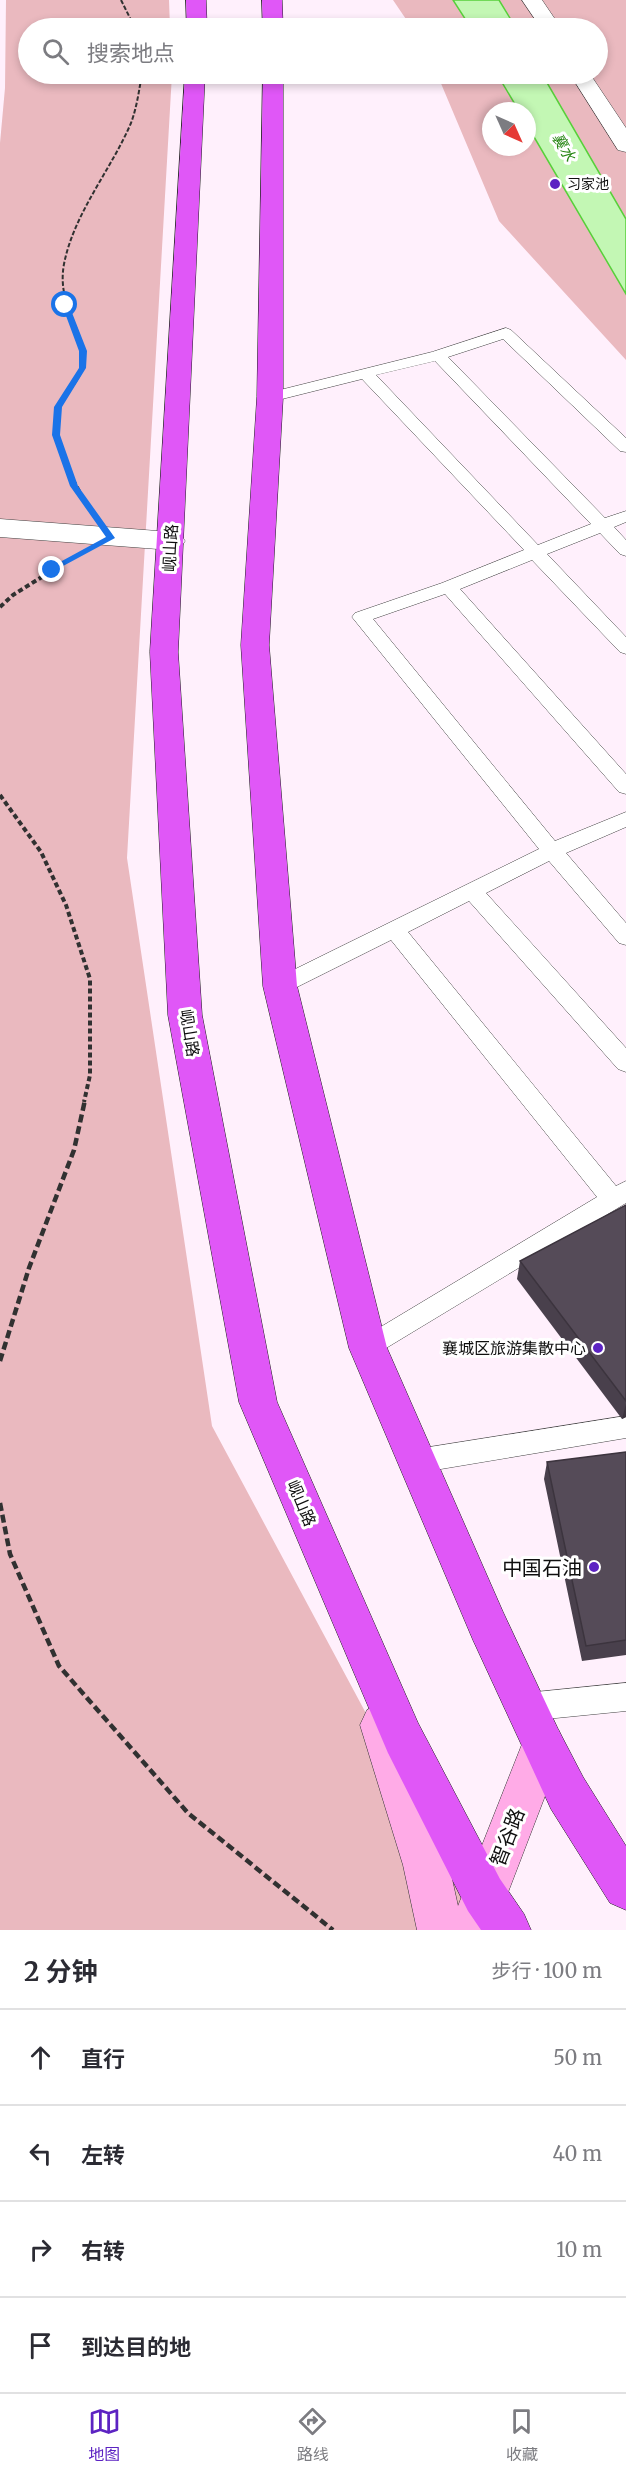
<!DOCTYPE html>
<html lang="zh">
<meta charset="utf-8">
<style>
:root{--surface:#fff;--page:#f2f2f3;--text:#2b2b33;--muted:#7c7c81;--line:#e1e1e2;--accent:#5c23c2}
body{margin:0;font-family:Merriweather,"Noto Sans SC",serif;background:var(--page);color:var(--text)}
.compass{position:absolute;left:482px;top:102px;width:54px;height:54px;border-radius:50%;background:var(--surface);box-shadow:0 3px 9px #0003;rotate:135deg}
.stop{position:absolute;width:18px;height:18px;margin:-14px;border:4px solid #1a73e8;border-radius:50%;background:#fff}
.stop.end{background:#1a73e8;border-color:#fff;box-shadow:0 2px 6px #0008}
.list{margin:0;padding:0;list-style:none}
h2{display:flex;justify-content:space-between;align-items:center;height:78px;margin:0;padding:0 24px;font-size:26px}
h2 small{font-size:20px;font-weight:400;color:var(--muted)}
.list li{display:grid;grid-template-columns:39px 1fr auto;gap:18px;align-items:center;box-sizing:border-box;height:96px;padding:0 24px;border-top:2px solid var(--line)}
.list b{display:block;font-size:22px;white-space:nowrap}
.list em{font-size:20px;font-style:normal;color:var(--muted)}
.icon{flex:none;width:33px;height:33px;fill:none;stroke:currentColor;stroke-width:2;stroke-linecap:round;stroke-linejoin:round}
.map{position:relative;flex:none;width:626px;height:1930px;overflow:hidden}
.search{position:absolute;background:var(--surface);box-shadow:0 3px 9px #0003;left:18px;right:18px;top:18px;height:66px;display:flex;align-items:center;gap:15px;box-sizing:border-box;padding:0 21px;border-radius:33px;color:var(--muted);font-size:22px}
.sheet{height:462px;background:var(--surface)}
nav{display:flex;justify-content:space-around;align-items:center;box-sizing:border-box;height:84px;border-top:2px solid var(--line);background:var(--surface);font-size:16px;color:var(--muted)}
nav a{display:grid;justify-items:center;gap:3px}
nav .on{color:var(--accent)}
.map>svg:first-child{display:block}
.green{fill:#eab9bf;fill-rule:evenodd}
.water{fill:#c3f7b4;stroke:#57d03a;stroke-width:1.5}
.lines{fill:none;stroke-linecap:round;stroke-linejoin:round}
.lane-casing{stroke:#424242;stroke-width:1}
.street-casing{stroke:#424242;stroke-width:1}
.secondary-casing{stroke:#313131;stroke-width:1}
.highway-casing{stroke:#202020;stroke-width:1}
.path-far2{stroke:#313131;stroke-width:2;stroke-dasharray:4.5 2;stroke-linecap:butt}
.path-far1{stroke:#313131;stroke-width:4;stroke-dasharray:5 3;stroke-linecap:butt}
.path{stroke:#313131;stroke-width:4.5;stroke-dasharray:8 4;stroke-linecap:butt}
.lane{fill:#fff;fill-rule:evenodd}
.street{fill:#fff;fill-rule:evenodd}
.secondary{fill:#ffabe7;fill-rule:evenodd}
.highway{fill:#e057f7;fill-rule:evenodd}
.wall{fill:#49404c}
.shaded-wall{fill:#3c343e}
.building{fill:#554b58;stroke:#3c343e;stroke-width:1.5}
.route{fill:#1a73e8}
.poi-dot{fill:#5c23c2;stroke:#fff;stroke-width:2}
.labels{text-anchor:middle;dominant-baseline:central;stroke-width:6;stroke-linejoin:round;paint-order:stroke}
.far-poi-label{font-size:14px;fill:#0f0f0f;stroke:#fff;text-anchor:start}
.far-water-label{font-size:15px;font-style:italic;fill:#278614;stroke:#fff}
.street-label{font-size:16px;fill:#0f0f0f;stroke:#fff}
.poi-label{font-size:16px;fill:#0f0f0f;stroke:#fff;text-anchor:end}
.near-poi-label{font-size:20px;fill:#0f0f0f;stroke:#fff;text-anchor:end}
.near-street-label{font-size:20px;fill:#0f0f0f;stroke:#fff}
</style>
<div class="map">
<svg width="626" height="1930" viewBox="0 0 626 1930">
<rect width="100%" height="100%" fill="#fff0fc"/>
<!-- green -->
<path class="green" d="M6 0H169L170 28H28V74H172L127 858 212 1426 413 1801 479 1930H0V143L5 88Z
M393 0H626V360L499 221 437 74H598V28H412ZM491 111H527V147H491Z"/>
<!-- water -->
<path class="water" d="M453 0H499L516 28H471Z
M497 74H542L626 219V294L527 125V111H519Z"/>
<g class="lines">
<!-- lane casing -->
<g class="lane-casing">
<path id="lane" d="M506 328 511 330 626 438V452L620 451 503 339 448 357 605 518 626 511V522L614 527 626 540V556L620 554 600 533 547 554 626 637V654L620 652 532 560 460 589 626 774V794L619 792 445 594 373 619 555 841 626 812V827L566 853 626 923V945L619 943 549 861 486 893 626 1048V1072L618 1069 469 901 408 932 616 1186 626 1181V1203L368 1359 359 1356 356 1348 359 1340 597 1197 391 940 287 992 280 994 273 992 269 986 273 980 539 849 352 617 355 613 442 583 524 550 362 379 270 402 262 397 264 394 432 352ZM435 361 591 524 538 545 376 375Z
M626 1416V1438L417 1473 408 1469 404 1461 408 1453 417 1449Z
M626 1683V1711L526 1721 516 1717 512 1707 516 1697 526 1693Z"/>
</g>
<!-- street casing -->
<g class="street-casing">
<path id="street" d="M522 0H542L561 28H541Z
M570 74H590L626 128V152L618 150Z
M0 519 171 532 181 535 185 541 181 547 171 550 0 537Z"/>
</g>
<!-- secondary casing -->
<g class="secondary-casing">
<path id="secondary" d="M382 1703 397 1710 404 1725 449 1865 458 1906 528 1729 543 1722 558 1729 565 1744 507 1895 496 1930H417L403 1865 360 1725 367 1710Z"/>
</g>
<!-- highway casing -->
<g class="highway-casing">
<path id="highway" d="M186 0H206L207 28H187Z
M262 0H282L283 28H263Z
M185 74H205L178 652 202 1015 277 1402 418 1723 500 1879 524 1914 531 1930H481L468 1911 388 1753 239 1402 168 1015 150 652Z
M263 74H283V397L269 645 297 986 387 1348 503 1612 558 1729 583 1777 626 1846V1910L610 1903 551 1809 528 1759 473 1640 349 1348 263 986 241 645 257 397Z"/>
</g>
<!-- path-far2 -->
<path class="path-far2" d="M121 0 135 28
M70 475C59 450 48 421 65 397 72 387 81 377 83 365 87 330 56 307 64 264 74 213 111 170 131 123 137 107 139 90 142 74"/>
<!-- path-far1 -->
<path class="path-far1" d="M69 473 85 502
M0 607 13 595 61 565
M0 795 41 852 66 905 90 979V1075L84 1102"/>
<!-- path -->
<path class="path" d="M0 1361 29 1268 74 1150 85 1100
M0 1503 10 1554 59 1666 188 1813 333 1930"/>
<!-- lane -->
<use href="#lane" class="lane"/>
<!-- street -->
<use href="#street" class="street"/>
<!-- secondary -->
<use href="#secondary" class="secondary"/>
<!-- highway -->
<use href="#highway" class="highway"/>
</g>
<!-- wall -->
<path class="wall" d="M626 1205V1417L622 1419 517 1279 520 1261Z
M626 1452V1655L582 1661 544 1479 547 1462Z"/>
<!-- shaded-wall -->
<path class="shaded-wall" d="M626 1404V1417L622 1419Z"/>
<!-- building -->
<path class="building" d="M626 1205V1401L520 1261Z
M626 1452V1640L586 1646 547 1462Z"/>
<!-- route -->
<path class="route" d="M65 303 69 305 87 351 86 368 62 407 60 435 78 486 115 538 52 572 48 570 49 568 106 537 70 486 52 435 54 407 79 368V351L62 305Z"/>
<!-- markers -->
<g class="poi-dot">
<circle cx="555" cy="184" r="6"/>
<circle cx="598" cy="1348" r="6"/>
<circle cx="594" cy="1567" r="6"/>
</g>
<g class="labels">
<!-- far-poi labels -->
<g class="far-poi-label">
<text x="567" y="184">习家池</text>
</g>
<!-- far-water labels -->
<g class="far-water-label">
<text transform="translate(564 147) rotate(59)">襄水</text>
</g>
<!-- street labels -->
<g class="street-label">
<text transform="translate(170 548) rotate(-87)">岘山路</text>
<text transform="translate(190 1033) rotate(81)">岘山路</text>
<text transform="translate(302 1503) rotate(67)">岘山路</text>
</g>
<!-- poi labels -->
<g class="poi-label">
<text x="586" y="1348">襄城区旅游集散中心</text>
</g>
<!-- near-poi labels -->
<g class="near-poi-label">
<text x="582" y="1567">中国石油</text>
</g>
<!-- near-street labels -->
<g class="near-street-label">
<text transform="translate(507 1837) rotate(-69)">智谷路</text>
</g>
</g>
</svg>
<svg class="compass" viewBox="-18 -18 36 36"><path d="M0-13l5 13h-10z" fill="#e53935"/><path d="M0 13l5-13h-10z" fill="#7c7c81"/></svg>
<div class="stop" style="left:65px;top:305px"></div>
<div class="stop end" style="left:52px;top:570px"></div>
<div class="search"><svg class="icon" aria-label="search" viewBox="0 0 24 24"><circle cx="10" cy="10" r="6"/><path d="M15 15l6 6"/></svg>搜索地点</div>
</div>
<section class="sheet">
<h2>2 分钟<small>步行 · 100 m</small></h2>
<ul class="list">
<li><svg class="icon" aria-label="ahead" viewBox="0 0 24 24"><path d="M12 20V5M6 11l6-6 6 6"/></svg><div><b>直行</b></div><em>50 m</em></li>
<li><svg class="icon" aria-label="left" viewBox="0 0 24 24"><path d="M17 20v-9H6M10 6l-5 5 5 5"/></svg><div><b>左转</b></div><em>40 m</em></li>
<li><svg class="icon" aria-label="right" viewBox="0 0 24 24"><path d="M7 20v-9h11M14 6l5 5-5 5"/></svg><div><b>右转</b></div><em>10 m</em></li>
<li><svg class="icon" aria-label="arrive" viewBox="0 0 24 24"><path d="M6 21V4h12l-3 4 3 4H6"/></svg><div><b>到达目的地</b></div></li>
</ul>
</section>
<nav>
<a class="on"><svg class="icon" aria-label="map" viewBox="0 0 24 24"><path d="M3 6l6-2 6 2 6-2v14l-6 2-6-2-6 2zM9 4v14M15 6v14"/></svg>地图</a>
<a><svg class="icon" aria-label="directions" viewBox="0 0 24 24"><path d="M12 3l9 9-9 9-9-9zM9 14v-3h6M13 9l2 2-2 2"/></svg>路线</a>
<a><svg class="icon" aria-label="saved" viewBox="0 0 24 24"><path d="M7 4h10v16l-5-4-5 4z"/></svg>收藏</a>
</nav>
